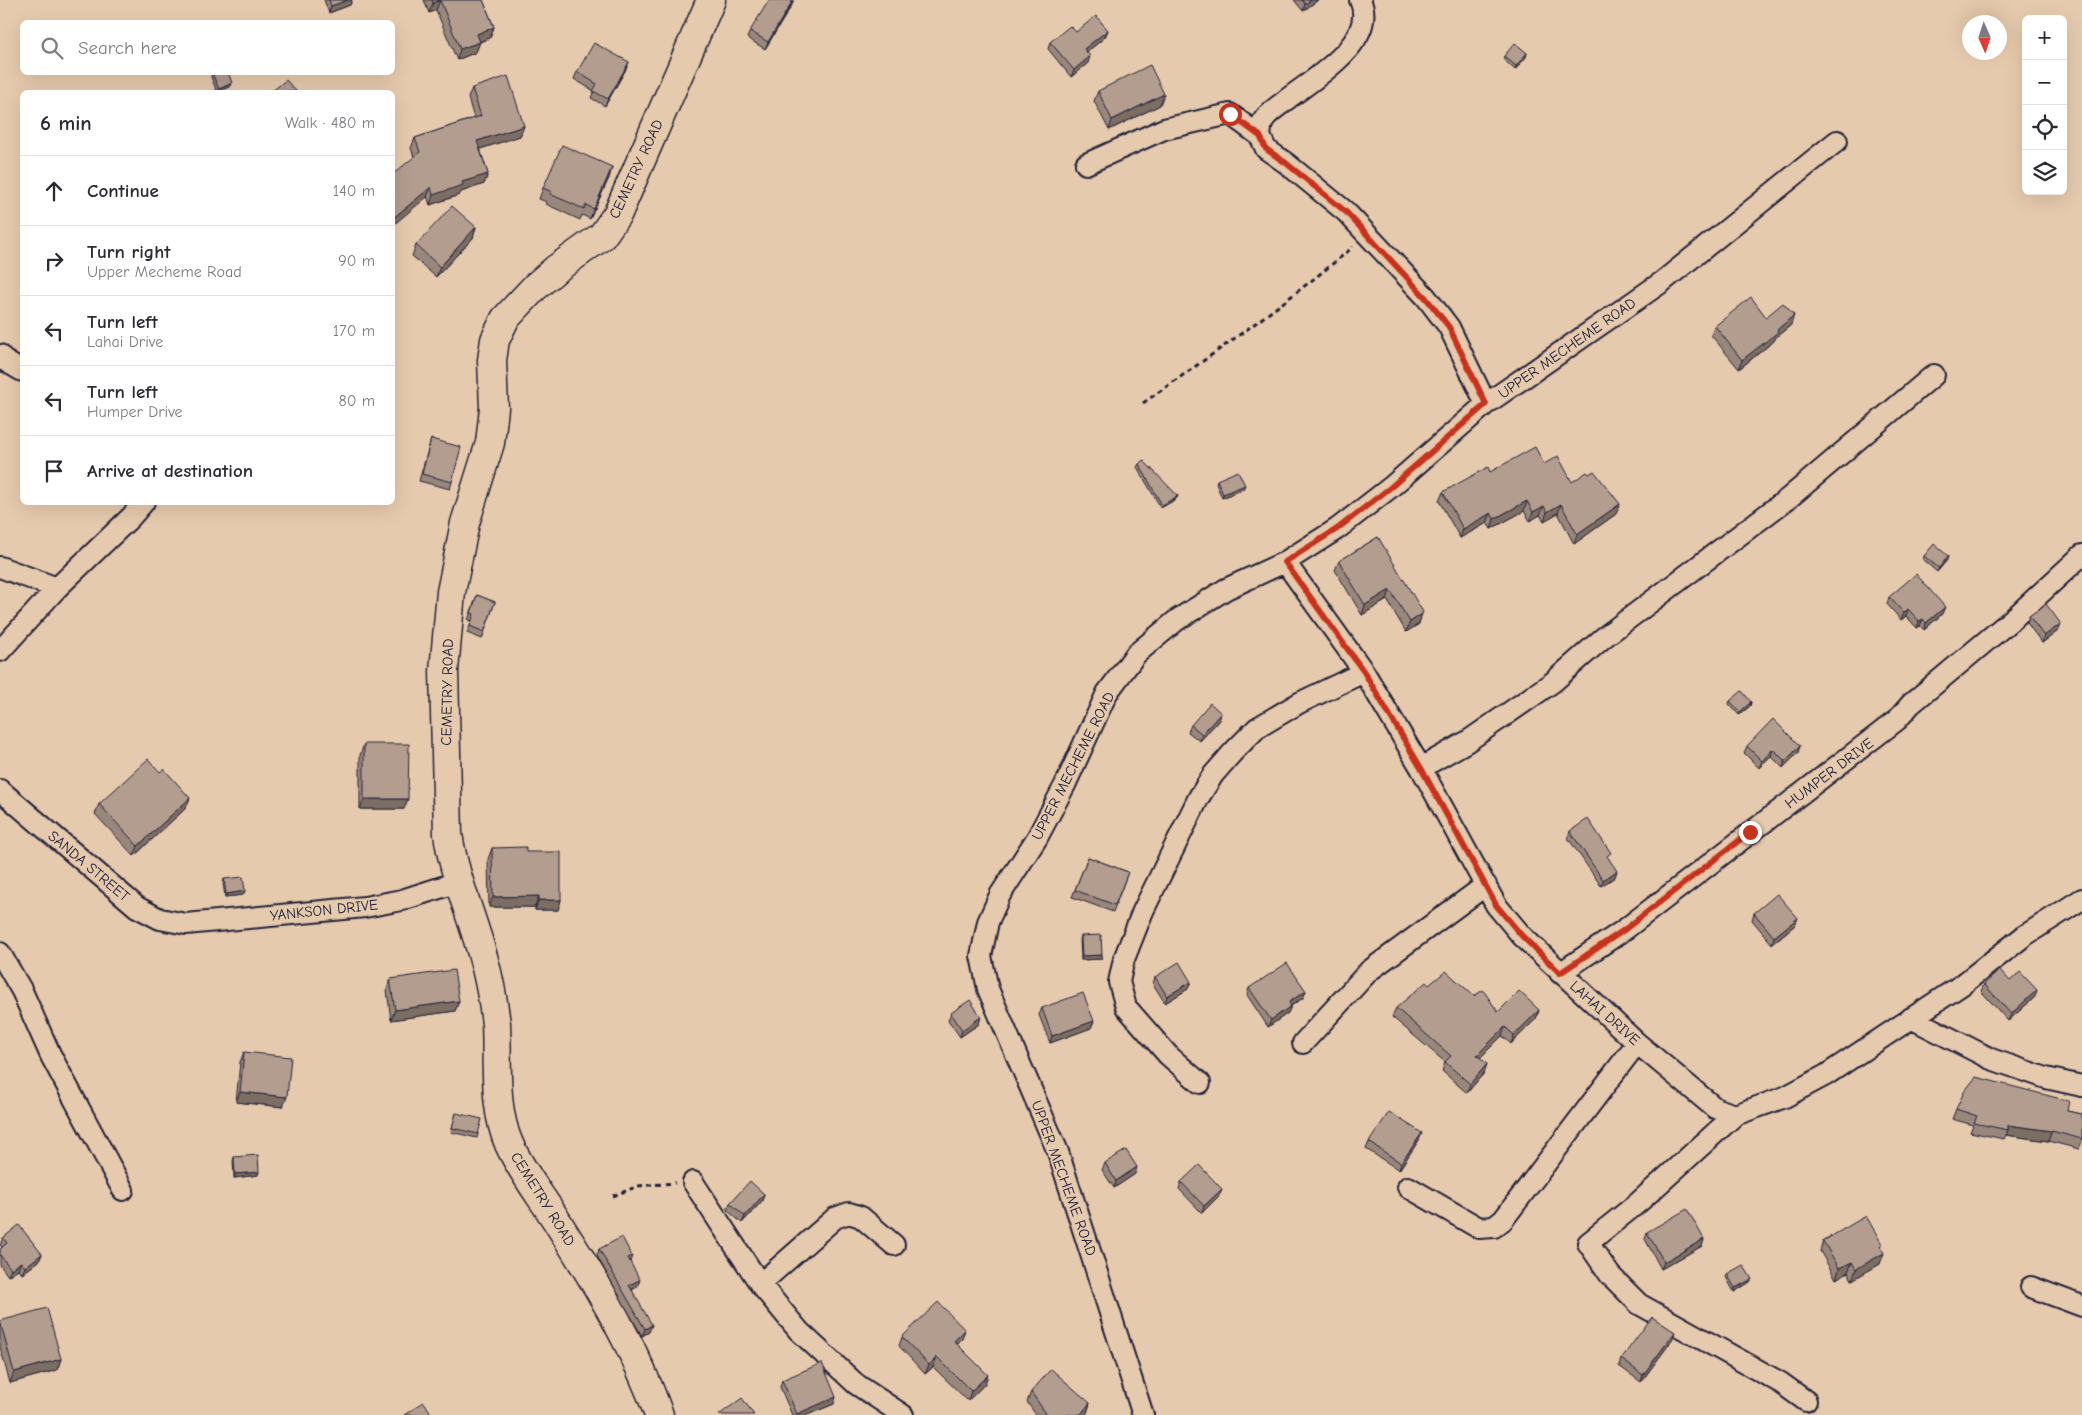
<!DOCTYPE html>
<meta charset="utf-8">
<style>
:root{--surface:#fff;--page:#f7f7f7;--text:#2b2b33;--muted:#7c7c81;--line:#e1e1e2}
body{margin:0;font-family:"Comic Neue",sans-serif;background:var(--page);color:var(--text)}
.controls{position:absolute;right:15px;top:15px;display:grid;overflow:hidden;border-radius:8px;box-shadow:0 5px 20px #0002}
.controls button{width:45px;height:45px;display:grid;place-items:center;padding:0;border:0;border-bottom:1px solid var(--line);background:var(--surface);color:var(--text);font:25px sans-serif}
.compass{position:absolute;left:1962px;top:15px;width:45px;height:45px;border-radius:50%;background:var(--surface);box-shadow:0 5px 20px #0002;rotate:177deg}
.stop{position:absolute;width:15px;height:15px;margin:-11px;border:4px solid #c8321e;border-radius:50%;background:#fff}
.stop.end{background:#c8321e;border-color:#fff;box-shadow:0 1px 5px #0008}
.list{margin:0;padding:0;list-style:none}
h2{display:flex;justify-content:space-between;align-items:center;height:65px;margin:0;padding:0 20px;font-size:21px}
h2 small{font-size:16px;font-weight:400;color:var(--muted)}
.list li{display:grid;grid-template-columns:32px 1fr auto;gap:15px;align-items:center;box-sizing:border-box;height:70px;padding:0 20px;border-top:1px solid var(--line)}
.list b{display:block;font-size:19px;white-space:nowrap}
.list p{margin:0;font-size:16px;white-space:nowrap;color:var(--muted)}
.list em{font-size:16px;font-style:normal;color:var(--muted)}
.icon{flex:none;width:28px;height:28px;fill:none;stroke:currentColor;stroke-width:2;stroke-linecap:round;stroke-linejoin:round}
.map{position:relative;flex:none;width:2082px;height:1415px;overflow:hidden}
.search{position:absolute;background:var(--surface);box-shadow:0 5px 20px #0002;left:20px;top:20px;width:375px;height:55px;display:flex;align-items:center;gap:12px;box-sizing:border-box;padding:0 18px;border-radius:8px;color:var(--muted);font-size:19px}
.panel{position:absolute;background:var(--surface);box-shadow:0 5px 20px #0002;left:20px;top:90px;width:375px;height:415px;border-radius:8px}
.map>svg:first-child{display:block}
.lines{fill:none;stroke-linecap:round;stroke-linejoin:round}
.street-casing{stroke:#22223b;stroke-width:24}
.secondary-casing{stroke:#22223b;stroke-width:31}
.path{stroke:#22223b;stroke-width:3;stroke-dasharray:5 4;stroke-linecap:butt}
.street{stroke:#e6caad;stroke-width:20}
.secondary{stroke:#e6caad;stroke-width:28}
.wall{fill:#9a877b;stroke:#22223b}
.shaded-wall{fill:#7d6e64;stroke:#22223b}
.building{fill:#b39d8f;stroke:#22223b}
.route{stroke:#c8321e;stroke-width:6}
.labels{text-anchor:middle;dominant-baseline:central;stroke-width:4;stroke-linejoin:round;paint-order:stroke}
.street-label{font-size:15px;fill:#22223b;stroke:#e6caad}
</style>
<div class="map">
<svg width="2082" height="1415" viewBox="0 0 2082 1415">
<rect width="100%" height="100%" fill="#e6caad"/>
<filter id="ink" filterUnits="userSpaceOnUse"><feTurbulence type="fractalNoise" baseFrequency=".02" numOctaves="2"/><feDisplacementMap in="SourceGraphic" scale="10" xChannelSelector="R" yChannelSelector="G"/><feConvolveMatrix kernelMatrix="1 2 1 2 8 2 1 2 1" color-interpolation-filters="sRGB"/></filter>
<g filter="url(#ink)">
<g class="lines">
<!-- street casing -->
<g class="street-casing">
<path id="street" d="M1260 136C1261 131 1261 124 1263 121 1267 113 1279 106 1286 100 1313 79 1379 41 1360 0
M1086 164 1164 129 1230 114 1260 136 1266 149 1286 163 1346 212 1426 297 1449 327 1486 404
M0 355 5 361 22 371
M1285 562 1364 672 1421 768 1496 905 1522 936 1637 1043 1715 1108 1735 1115
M0 567 57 588
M0 651 57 588 131 517 144 502
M1421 768 1468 741 1553 682 1603 638 1790 497 1934 375
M0 790 137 907 160 919 186 924 365 907 402 900 458 882
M0 953 22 991 51 1056 123 1190
M1560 973 1624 930 1897 720 1911 704 2016 616 2082 555
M1911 1018 1991 1059 2046 1078 2082 1086
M1303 1043 1369 971 1486 885
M1200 1083 1168 1055 1126 1007 1119 982 1124 959 1143 911 1199 797 1213 775 1233 752 1257 728 1299 703 1364 672
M693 1182 760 1284 799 1331 856 1384 903 1415
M1408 1187 1479 1228 1494 1227 1503 1220 1637 1043
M760 1284 835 1218 849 1213 861 1217 894 1245
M2031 1287 2082 1306
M1806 1401 1781 1383 1639 1304 1610 1275 1588 1243 1639 1202 1735 1115 1785 1097 1826 1075 1963 984 2024 936 2082 899
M1143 1415 1058 1152 988 989 981 956 988 922 1000 895 1037 838 1065 785 1107 693 1136 654 1177 620 1226 589 1285 562 1337 529 1391 487 1486 404 1662 282 1837 141"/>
</g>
<!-- secondary casing -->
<g class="secondary-casing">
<path id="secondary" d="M659 1415C636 1350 600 1289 563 1231 546 1202 523 1175 509 1144 493 1107 498 1063 496 1024 494 1007 491 989 487 972 476 925 455 882 448 834L444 671 451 592 465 523 490 443 494 408 492 360 495 340 505 319 535 287 556 269 602 236 618 213 711 0"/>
</g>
<!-- path -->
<path class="path" d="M1143 403C1215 353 1286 303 1353 247
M613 1196 638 1186 675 1183"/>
<!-- street -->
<use href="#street" class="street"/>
<!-- secondary -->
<use href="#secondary" class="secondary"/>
</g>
<!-- wall -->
<path class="wall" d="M324 0H352L350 5 329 13Z
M424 0H483L494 27 490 38 480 42 476 52 457 60 436 10 429 13Z
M1294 0H1318L1303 11Z
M792 5 765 49 747 38 750 31Z
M1108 30 1105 37 1087 52 1088 63 1071 77 1048 49 1050 42 1076 32Z
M1527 53 1526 57 1515 70 1503 59 1504 56Z
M629 62 626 69 605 106 591 98 594 91 574 79 577 72Z
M212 73 231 86 217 92 211 77Z
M472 88 524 126 520 136 480 149 488 174 484 184 461 192 459 195 430 205 411 148 415 138 474 118 468 98Z
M1098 91 1160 105 1109 130 1094 101Z
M612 167 609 178 590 219 582 215 580 220 546 204 547 202 539 199 543 188Z
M476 227 473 238 436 277 412 256 416 245Z
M1766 317 1791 325 1776 337 1774 341 1739 369 1711 335 1715 326Z
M431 439 452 482 450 489 419 481Z
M1139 464 1178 496 1176 499 1161 508 1137 467Z
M1490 472 1572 482 1616 514 1574 544 1558 513 1544 521 1540 515 1530 521 1524 511 1491 529 1487 523 1460 538 1439 501 1443 492Z
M1217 480 1243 489 1222 498 1216 484Z
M1378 537 1419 624 1406 632 1387 600 1362 615 1335 570 1339 561Z
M1924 556 1947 560 1937 572 1923 560Z
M477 595 495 602 482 639 467 633 472 621 468 620Z
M1889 597 1942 614 1924 630 1920 626 1917 628 1906 616 1901 620 1887 604Z
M2029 616 2058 631 2042 643 2027 623Z
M1730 701 1751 702 1750 706 1739 715 1729 704Z
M1221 713 1219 720 1200 741 1188 732 1191 725Z
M364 744 404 809H360V755Z
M1747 746 1798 753 1783 768 1771 756 1759 768 1744 753Z
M99 804 186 808 134 856 95 814Z
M1570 831 1609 859 1615 877 1601 886 1568 838Z
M492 848 526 852 561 900 558 910H535V907H489L488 859Z
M1088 857 1128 872 1113 912 1072 897Z
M224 879 243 895 225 897 223 883Z
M1754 913 1795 925 1772 944 1752 920Z
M1081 936 1102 955 1101 959 1081 960 1080 940Z
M1155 977 1188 989 1165 1003 1153 984Z
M390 979 459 1001 455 1011 391 1020 387 990Z
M2010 981 2035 997 2008 1021 1981 991 1984 984Z
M1429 985 1474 996 1498 1012 1539 1010 1536 1019 1511 1044 1502 1036 1480 1058 1484 1073 1467 1093 1442 1071 1445 1062 1392 1017 1396 1008Z
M1249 988 1306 991 1303 998 1291 1006 1288 1013 1268 1027 1247 995Z
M1042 1008 1091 1028 1050 1043 1039 1015Z
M951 1013 979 1024 960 1037 948 1020Z
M244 1052 283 1107 236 1102 240 1062Z
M1956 1109 2067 1111 2082 1114V1141L2079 1149 2048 1141 2006 1135 2004 1139 1970 1132 1973 1125 1952 1119Z
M456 1113 478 1134 477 1138 451 1132Z
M1419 1140 1399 1170 1366 1149 1369 1142Z
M234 1157 258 1175 234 1178 233 1161Z
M1105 1163 1135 1174 1114 1188 1102 1170Z
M1181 1182 1219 1196 1202 1213 1179 1189Z
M764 1194 762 1201 742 1223 727 1210 730 1203Z
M1647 1232 1704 1239 1702 1246 1661 1269 1645 1239Z
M3 1238 42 1254 39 1261 22 1274 18 1269 8 1276 0 1265V1249L2 1247 0 1245Z
M1823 1241 1881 1248 1880 1264 1852 1280 1848 1272 1836 1279 1820 1251Z
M599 1249 632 1256 630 1262 637 1287 632 1290 649 1332 642 1336 597 1256Z
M1727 1274 1750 1282 1734 1292 1726 1277Z
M0 1321 61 1359 57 1370 10 1383 0 1347Z
M902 1337 962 1339 957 1344 985 1384 968 1401 933 1367 925 1374 899 1346Z
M1673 1339 1641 1382 1619 1366 1621 1359Z
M782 1380 834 1404 807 1415H792L780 1387Z
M1031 1392 1090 1403 1087 1413 1085 1415H1036L1027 1402Z"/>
<!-- shaded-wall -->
<path class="shaded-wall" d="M348 0H352L350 5 329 13 331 6Z
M440 0 436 10 429 13 433 3Z
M794 0 792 5 765 49 768 42Z
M1311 0H1318L1303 11 1305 4Z
M494 27 490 38 473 44 477 34Z
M1108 30 1105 37 1082 56 1084 49Z
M480 42 476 52 457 60 460 49Z
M1527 53 1526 57 1515 70 1516 66Z
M1090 56 1088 63 1071 77 1074 70Z
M629 62 626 69 605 106 608 99Z
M232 83 231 86 217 92 219 89Z
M1164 94 1160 105 1109 130 1112 120Z
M524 126 520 136 474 151 477 141Z
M612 167 609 178 590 219 594 209Z
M488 174 484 184 461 192 459 195 430 205 433 195 462 182Z
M431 187 427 197 392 226V219Z
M476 227 473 238 436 277 440 267Z
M1794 315 1791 325 1776 337 1774 341 1739 369 1742 360Z
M1245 485 1243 489 1222 498 1223 494Z
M1178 496 1176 499 1161 508 1162 505Z
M1527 501 1524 511 1491 529 1494 519Z
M1561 504 1558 513 1544 521 1547 512Z
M1620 504 1616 514 1574 544 1577 534Z
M1544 506 1540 515 1530 521 1533 512Z
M1491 513 1487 523 1460 538 1463 529Z
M1948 556 1947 560 1937 572 1939 568Z
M1390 590 1387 600 1362 615 1365 605Z
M1945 607 1942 614 1924 630 1926 623Z
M1908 609 1906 616 1901 620 1904 613Z
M1422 614 1419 624 1406 632 1410 622Z
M1923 619 1920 626 1917 628 1919 621Z
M2061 624 2058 631 2042 643 2044 636Z
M1751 702 1750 706 1739 715 1740 712Z
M1221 713 1219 720 1200 741 1202 734Z
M1800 746 1798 753 1783 768 1785 761Z
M1773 749 1771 756 1759 768 1762 761Z
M190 798 186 808 134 856 138 846Z
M364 799H408L404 809H360Z
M1617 871 1615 877 1601 886 1603 880Z
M245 891 243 895 225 897 226 894Z
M539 896 535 907H489L493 897Z
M539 900H561L558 910H535Z
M1798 918 1795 925 1772 944 1774 937Z
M1102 955 1101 959 1081 960 1082 956Z
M1191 982 1188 989 1165 1003 1167 996Z
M2037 990 2035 997 2008 1021 2011 1014Z
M1306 991 1303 998 1286 1009 1289 1002Z
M459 1001 455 1011 391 1020 395 1010Z
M1291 1006 1288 1013 1268 1027 1271 1020Z
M1539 1010 1536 1019 1511 1044 1514 1035Z
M981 1017 979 1024 960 1037 962 1030Z
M1094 1021 1091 1028 1050 1043 1052 1036Z
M1505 1027 1502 1036 1474 1064 1477 1055Z
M1487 1064 1484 1073 1467 1093 1470 1084Z
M240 1092 287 1097 283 1107 236 1102Z
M2008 1125 2052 1131 2048 1141 2006 1135 2008 1130Z
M1422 1133 1419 1140 1399 1170 1401 1163Z
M1137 1167 1135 1174 1114 1188 1116 1181Z
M259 1172 258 1175 234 1178 235 1174Z
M1222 1189 1219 1196 1202 1213 1204 1206Z
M764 1194 762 1201 742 1223 745 1216Z
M1704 1239 1702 1246 1661 1269 1664 1262Z
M1884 1253 1880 1264 1852 1280 1856 1269Z
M42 1254 39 1261 22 1274 25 1267Z
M21 1262 18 1269 8 1276 11 1269Z
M1852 1262 1848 1272 1836 1279 1839 1268Z
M1752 1279 1750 1282 1734 1292 1735 1288Z
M640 1280 637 1287 627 1292 629 1285Z
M652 1325 649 1332 642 1336 645 1329Z
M965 1330 962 1339 951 1350 954 1341Z
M1675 1332 1673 1339 1641 1382 1643 1375Z
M937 1357 933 1367 925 1374 929 1365Z
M61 1359 57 1370 10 1383 14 1372Z
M988 1375 985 1384 968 1401 971 1391Z
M836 1397 834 1404 807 1415H796L797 1414Z
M1090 1403 1087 1413 1085 1415H1080Z"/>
<!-- building -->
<path class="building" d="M329 0H348L331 6Z
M432 0H440L433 3Z
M440 0H483L494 27 477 34 480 42 460 49Z
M769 0H793L768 42 750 31Z
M1302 0H1311L1305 4Z
M1096 16 1108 30 1084 49 1090 56 1074 70 1050 42 1070 26 1076 32Z
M594 43 629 62 608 99 593 91 597 84 577 72Z
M1515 43 1527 53 1516 66 1504 56Z
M1150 65 1164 94 1112 120 1098 91Z
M214 72H228L232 83 219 89 212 73Z
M508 76 524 126 477 141 488 174 462 182 463 185 433 195 431 187 392 219V175L420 152 415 138 481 116 472 88Z
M286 80 297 92H271Z
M562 145 612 167 594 209 586 205 584 209 550 194 552 192 543 188Z
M452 206 476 227 440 267 416 245Z
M1751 297 1766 317 1783 303 1794 315 1777 330 1778 332 1742 360 1715 326Z
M431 439 461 447 452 482 422 474Z
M1535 447 1544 464 1558 456 1572 482 1587 472 1589 474 1594 471 1620 504 1577 534 1561 504 1547 512 1544 506 1533 512 1527 501 1494 519 1491 513 1463 529 1443 492 1488 467 1490 472Z
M1143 460 1178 496 1162 505 1139 464Z
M1238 471 1245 485 1223 494 1217 480Z
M1378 537 1423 612 1422 614 1410 622 1390 590 1365 605 1339 561Z
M1934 544 1948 556 1939 568 1924 556Z
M1916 574 1945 607 1926 623 1923 619 1919 621 1908 609 1904 613 1889 597Z
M477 595 495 602 484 632 470 626 474 614 471 613Z
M2046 604 2061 624 2044 636 2029 616Z
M1742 691 1751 702 1740 712 1730 701Z
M1210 703 1221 713 1202 734 1191 725Z
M1773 719 1800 746 1785 761 1773 749 1762 761 1747 746Z
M364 744H409L408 799H364Z
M148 759 160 772 164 769 190 798 138 846 99 804Z
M1588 819 1611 853 1607 856 1617 871 1603 880 1570 831Z
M526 847V852H561V900H539V896L493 897 492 848Z
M1088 857 1128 872 1115 905 1075 890Z
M243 877 245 891 226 894 224 879Z
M1777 894 1798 918 1774 937 1754 913Z
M1101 935 1102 955 1082 956 1081 936Z
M1179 962 1191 982 1167 996 1155 977Z
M1287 963 1306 991 1289 1002 1291 1006 1271 1020 1249 988Z
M454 970 459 1001 395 1010 390 979Z
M2000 970 2010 981 2020 972 2037 990 2011 1014 1984 984Z
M1446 971 1474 996 1483 990 1498 1012 1519 991 1539 1010 1514 1035 1505 1027 1477 1055 1487 1064 1470 1084 1445 1062 1451 1056 1396 1008 1426 982 1429 985Z
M1083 993 1094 1021 1052 1036 1042 1008Z
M970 1000 981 1017 962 1030 951 1013Z
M244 1052 291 1057 287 1097 240 1092Z
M1976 1077 2069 1101 2067 1111 2082 1114V1139L2052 1131 2008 1125V1130L1974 1123 1977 1116 1956 1109 1964 1092Z
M1389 1112 1422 1133 1401 1163 1369 1142Z
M456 1113 482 1119 478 1134 452 1128Z
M1126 1150 1137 1167 1116 1181 1105 1163Z
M258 1155 259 1172 235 1174 234 1157Z
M1199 1165 1222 1189 1204 1206 1181 1182Z
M750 1181 764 1194 745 1216 730 1203Z
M1687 1209 1704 1239 1664 1262 1647 1232Z
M1866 1216 1882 1244 1880 1246 1884 1253 1856 1269 1852 1262 1839 1268 1823 1241Z
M19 1225 42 1254 25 1267 21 1262 11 1269 0 1255V1249L7 1243 3 1238Z
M622 1237 632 1256 628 1258 640 1280 629 1285 652 1325 645 1329 599 1249Z
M1743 1265 1752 1279 1735 1288 1727 1274Z
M938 1302 965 1330 954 1341 988 1375 971 1391 937 1357 929 1365 902 1337Z
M47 1308 61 1359 14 1372 0 1321Z
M1652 1317 1675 1332 1643 1375 1621 1359Z
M822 1363 836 1397 797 1414 782 1380Z
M1051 1369 1090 1403 1080 1415H1047L1031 1392Z
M742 1398 754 1415H719Z
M424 1402 432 1415H404Z"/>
</g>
<g class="lines" filter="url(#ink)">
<!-- route -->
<path class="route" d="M1230 114 1260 136 1266 149 1286 163 1346 212 1426 298 1449 327 1486 404 1391 487 1337 529 1285 562 1364 672 1421 768 1496 905 1522 936 1560 973 1624 930 1750 832"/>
</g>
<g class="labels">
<!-- street labels -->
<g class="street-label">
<text transform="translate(636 169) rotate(-65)">CEMETRY ROAD</text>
<text transform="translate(1567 348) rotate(-35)">UPPER MECHEME ROAD</text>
<text transform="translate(447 692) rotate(-89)">CEMETRY ROAD</text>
<text transform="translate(1073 766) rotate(-63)">UPPER MECHEME ROAD</text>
<text transform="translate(1829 773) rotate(-37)">HUMPER DRIVE</text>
<text transform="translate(89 866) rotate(40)">SANDA STREET</text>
<text transform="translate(324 910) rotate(-6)">YANKSON DRIVE</text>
<text transform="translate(1605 1013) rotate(42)">LAHAI DRIVE</text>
<text transform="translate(1064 1178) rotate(70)">UPPER MECHEME ROAD</text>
<text transform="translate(543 1199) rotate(58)">CEMETRY ROAD</text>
</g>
</g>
</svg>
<div class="controls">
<button>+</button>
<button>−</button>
<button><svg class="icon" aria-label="locate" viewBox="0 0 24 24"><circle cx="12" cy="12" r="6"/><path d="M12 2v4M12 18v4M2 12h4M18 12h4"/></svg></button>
<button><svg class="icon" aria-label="layers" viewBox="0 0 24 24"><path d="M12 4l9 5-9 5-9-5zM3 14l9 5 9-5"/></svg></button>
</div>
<svg class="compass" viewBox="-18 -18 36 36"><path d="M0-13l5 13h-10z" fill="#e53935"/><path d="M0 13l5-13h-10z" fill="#7c7c81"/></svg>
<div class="stop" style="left:1230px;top:114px"></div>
<div class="stop end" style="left:1750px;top:832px"></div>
<div class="search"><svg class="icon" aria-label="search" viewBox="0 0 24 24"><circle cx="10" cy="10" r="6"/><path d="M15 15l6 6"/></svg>Search here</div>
<section class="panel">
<h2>6 min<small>Walk · 480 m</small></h2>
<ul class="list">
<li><svg class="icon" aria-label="ahead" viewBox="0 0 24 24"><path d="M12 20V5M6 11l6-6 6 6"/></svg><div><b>Continue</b></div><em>140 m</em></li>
<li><svg class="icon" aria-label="right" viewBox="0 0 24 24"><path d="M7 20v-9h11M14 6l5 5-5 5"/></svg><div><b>Turn right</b><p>Upper Mecheme Road</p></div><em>90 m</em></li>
<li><svg class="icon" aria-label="left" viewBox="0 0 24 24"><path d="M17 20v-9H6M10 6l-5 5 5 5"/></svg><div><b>Turn left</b><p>Lahai Drive</p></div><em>170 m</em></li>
<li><svg class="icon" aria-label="left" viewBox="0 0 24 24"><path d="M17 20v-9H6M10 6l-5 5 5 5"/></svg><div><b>Turn left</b><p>Humper Drive</p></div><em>80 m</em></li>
<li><svg class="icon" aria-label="arrive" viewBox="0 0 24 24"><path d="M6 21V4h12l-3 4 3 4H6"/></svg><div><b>Arrive at destination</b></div></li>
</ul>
</section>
</div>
